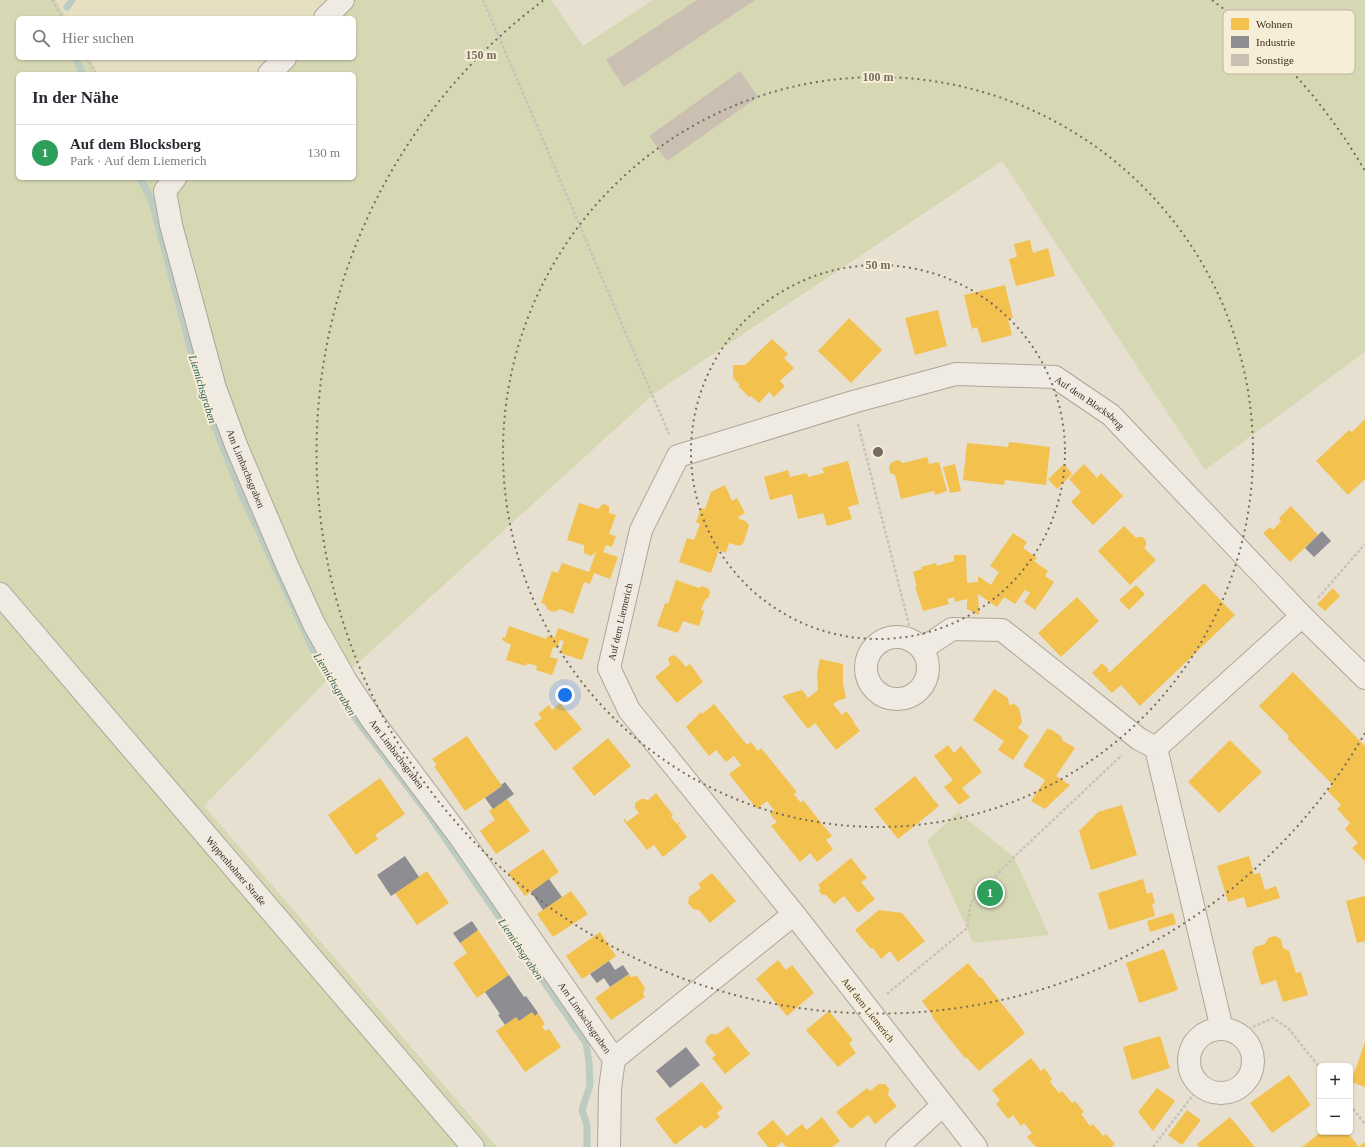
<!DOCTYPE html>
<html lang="de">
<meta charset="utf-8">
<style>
:root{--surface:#fff;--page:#f7f7f7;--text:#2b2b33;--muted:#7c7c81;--line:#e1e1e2;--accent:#786c5e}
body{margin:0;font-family:"Times New Roman",serif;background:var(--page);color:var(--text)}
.controls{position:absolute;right:12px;bottom:12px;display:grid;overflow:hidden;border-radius:6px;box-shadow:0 1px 3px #0004}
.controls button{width:36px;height:36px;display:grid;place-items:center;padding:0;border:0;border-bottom:1px solid var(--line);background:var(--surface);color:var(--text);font:20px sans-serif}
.you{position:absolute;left:565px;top:695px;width:14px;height:14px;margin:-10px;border:3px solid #fff;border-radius:50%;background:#1a73e8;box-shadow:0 0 0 6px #1a73e833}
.badge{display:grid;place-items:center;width:26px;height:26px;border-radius:50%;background:var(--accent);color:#fff;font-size:13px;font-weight:700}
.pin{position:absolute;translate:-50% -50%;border:2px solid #fff;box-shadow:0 1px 4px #0006}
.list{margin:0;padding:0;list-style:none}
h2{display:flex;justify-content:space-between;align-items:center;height:52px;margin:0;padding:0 16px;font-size:17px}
h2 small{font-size:13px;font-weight:400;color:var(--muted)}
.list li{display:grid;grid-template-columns:26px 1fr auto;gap:12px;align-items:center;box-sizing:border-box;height:56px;padding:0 16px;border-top:1px solid var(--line)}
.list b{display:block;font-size:15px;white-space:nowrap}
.list p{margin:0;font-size:13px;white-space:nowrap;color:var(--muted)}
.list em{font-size:13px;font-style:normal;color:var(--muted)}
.icon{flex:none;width:22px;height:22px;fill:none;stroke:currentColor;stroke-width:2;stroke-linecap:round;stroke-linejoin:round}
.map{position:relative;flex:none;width:1365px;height:1147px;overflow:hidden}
.search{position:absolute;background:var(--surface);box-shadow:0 1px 3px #0004;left:16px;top:16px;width:340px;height:44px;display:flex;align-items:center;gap:10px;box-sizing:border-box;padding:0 14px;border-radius:6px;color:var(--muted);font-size:15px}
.panel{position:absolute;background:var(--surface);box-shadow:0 1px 3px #0004;left:16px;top:72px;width:340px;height:108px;border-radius:6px}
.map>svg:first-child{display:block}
.farmland{fill:#e6dfc2}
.green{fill:#d6d7b3}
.homes{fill:#f2c14e}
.industry{fill:#8d8d92}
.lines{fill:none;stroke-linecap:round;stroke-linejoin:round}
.stream{stroke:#bcccc2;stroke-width:7}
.building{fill:#cbbfb2}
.minor-casing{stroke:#ada599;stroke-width:24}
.path{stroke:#c8c2b9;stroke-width:2.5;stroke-dasharray:3 2;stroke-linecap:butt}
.minor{stroke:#efebe3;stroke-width:22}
.ring{fill:none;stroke:#786c5e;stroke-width:2;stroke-dasharray:2 4}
.labels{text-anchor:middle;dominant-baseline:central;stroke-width:4;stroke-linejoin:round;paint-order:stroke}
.street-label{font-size:10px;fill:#3d2e20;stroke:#f7eed8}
.water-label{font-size:11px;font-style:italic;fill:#2f5d5a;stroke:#f7eed8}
.key{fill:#f7eed8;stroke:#bfb4a1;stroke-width:1}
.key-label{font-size:11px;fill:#3d2e20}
.centre{fill:#786c5e;stroke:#f7eed8;stroke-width:2}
.ring-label{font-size:12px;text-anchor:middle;font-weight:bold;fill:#786c5e;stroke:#f7eed8;stroke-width:4;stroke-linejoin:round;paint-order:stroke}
</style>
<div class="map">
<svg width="1365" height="1147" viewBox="0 0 1365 1147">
<rect width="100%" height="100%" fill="#e7e0d1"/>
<!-- farmland -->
<path class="farmland" d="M56 0H348L330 18H66Z
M89 58H289L273 74H98Z"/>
<!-- green -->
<path class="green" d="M0 0H56L66 18H18V58H89L98 74H18V178H157L162 188 172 178H354V74H273L289 58H354V18H330L348 0H551L583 46 653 0H1365V352L1205 470 1002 161 655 393 348 672 333 674 204 806 497 1147H0Z
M958 812 1014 857 1049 935 973 943 967 928 927 841Z"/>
<!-- homes -->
<path class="homes" d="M1030 240 1033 253 1048 248 1055 276 1016 286 1009 259 1017 257 1014 244Z
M1005 285 1013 318 1008 319 1012 335 982 343 977 327 972 329 964 295Z
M938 310 947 346 915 355 905 318Z
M849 318 882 350 851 383 818 351Z
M772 339 788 354 784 358 794 368 780 381 785 386 774 397 769 392 759 403 751 396 749 397 738 386 740 385 733 378V365H745Z
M1365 419V479L1348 495 1316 461 1349 430 1352 432Z
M1009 442 1050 447 1046 485 1005 480 1004 485 963 480 967 443 1008 447Z
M927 457 929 464 939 462 947 491 935 495 934 491 901 499 895 475 890 473 889 467 892 462 898 460 903 463Z
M848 461 859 504 848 507 852 519 827 526 823 513 798 519 792 494 770 500 764 477 788 470 790 477 807 473 808 477 824 473 822 468Z
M955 464 961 491 950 493 943 467Z
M1064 464 1072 474 1057 489 1048 479Z
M1084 464 1097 478 1101 473 1123 496 1093 525 1071 502 1081 492 1069 479Z
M725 485 732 501 737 498 745 513 738 517V518L747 522 749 526 743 544 739 546 729 543 726 553 719 550 711 573 679 562 687 538 694 540 700 524 696 522 701 508 705 509 711 492Z
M579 503 598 509 603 504 609 506V513L616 515 609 534 616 536 612 547 606 545 603 552 618 557 610 579 594 573 590 584 584 582 573 614 560 609 554 612 548 610 545 604 541 603 552 571 558 573 562 563 589 572 596 552 591 556 584 553V545L567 540Z
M1291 506 1318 535 1290 562 1263 533 1270 527 1273 530 1281 521 1279 518Z
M1124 526 1136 538 1138 537H1143L1146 541V546L1144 548 1156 560 1130 585 1098 551Z
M1013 533 1027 542 1023 548 1037 558 1034 561 1048 571 1045 576 1054 582 1035 610 1024 602 1030 593 1025 590 1015 604 1004 597 997 607 978 594 979 615 967 609V599L955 602 954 597 947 599 949 604 923 611 915 587H917L913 572 922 569 921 567 936 563 937 566 954 561V555H966L967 583 978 582V576L991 585 999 572 990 566Z
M676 580 699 588 702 586 708 588 710 593 708 598 705 600 701 610 704 611 699 626 683 621 678 633 657 626 665 603 668 604Z
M1204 583 1235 615 1140 706 1121 685 1112 693 1092 673 1102 663 1109 670 1108 671 1109 673Z
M1136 585 1145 594 1129 610 1119 600Z
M1333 588 1340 596 1325 611 1317 604Z
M1077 597 1099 621 1061 657 1038 633Z
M509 626 546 639 548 635 555 638 558 628 589 639 582 660 560 653 564 641 560 640 557 648 553 647 550 657 558 659 552 675 536 670 537 666 527 663 526 666 506 660 511 645 502 640 503 637 505 638Z
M673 655 678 658 686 667 690 664 703 682 677 703 655 677 670 665 668 658Z
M820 659 843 664V683L846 698 837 701 833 704 842 715 846 711 854 721 853 722 860 731 836 750 815 723 808 729 782 696 802 690 808 698 818 690 817 674Z
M1293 672 1365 746V861L1352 848 1358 843 1345 829 1350 823 1337 809 1341 805 1327 790 1333 785 1287 738 1289 736 1259 706Z
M994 689 1008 698 1009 705 1014 704 1019 708 1022 722 1018 728 1029 736 1013 760 998 750 1004 741 973 720Z
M560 703 582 729 555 751 534 724 542 718 538 714 549 705 552 710Z
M714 704 747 745 751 742 758 751 761 748 797 792 794 794 801 803 803 800 832 836 826 840 833 849 817 862 810 853 800 862 771 826 777 822 770 814 774 810 767 801 757 809 729 774 741 765 734 756 726 762 716 750 709 756 686 727 701 712 702 714Z
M1047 729 1052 730 1062 737V740L1075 748 1056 776 1070 785 1045 809 1031 801 1045 780 1023 766Z
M467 736 502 786 465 811 434 766 437 765 432 759Z
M608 738 631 766 594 796 572 768Z
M1230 740 1262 772 1219 813 1188 782Z
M948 745 954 753 961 746 982 772 962 788 970 797 959 805 944 787 953 780 934 756Z
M915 776 939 806 898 839 874 809Z
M380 778 405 814 375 835 378 839 356 855 328 815Z
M656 793 673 815 671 817 677 824 679 822 680 823 678 825 687 837 663 857 654 845 647 850 623 820 625 819 627 822 639 813 635 808V803L641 799H646L647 801Z
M507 799 530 831 496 854 480 831 495 820 489 811Z
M1122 805 1137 855 1091 870 1079 831 1098 812Z
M543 849 559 872 525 896 508 873Z
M1249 856 1254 874 1260 873 1265 890 1276 886 1280 898 1247 908 1244 897 1228 902 1217 866Z
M851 858 867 878 861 882 875 899 858 913 844 896 834 904 826 895H822L819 891 820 887 818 885Z
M427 871 449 903 417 925 395 893Z
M712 873 736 901 710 923 699 910 693 909 688 903 689 897 701 888 698 884Z
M1143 879 1147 894 1152 892 1155 903 1152 904 1155 916 1109 930 1098 893Z
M571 891 588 914 553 937 537 914Z
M1365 896V941L1357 943 1346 901Z
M879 910 902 913 925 941 898 962 890 951 881 959 873 948 871 949 855 930Z
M1173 913 1176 924 1150 932 1147 921Z
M478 930 509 975 477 998 453 963 467 953 460 943Z
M600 932 616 956 582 979 566 956Z
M1275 936 1281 939 1283 948 1289 951 1296 973 1301 972 1308 995 1283 1002 1276 980 1261 985 1252 952 1255 947 1265 944 1268 938Z
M1164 949 1178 990 1139 1003 1126 963Z
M778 960 786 970 792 965 814 993 787 1016 756 979Z
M968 963 980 978 981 977 1025 1033 979 1071 966 1057 965 1058 932 1017 933 1016 922 1001Z
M629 974 631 977 637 976 645 988 643 994 645 997 611 1020 595 998Z
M829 1011 853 1040 849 1043 856 1053 838 1067 806 1030Z
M532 1012 535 1016 538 1013 545 1024 542 1026 545 1031 549 1029 561 1047 525 1072 496 1031 516 1017 519 1021Z
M728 1026 750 1054 725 1074 712 1058 716 1055 705 1042 707 1037 711 1034H715L716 1035Z
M1160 1036 1170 1068 1132 1080 1123 1047Z
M1365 1042V1087L1351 1082Z
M1031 1058 1041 1071 1044 1068 1052 1079 1050 1082 1059 1093 1062 1091 1072 1103 1075 1101 1084 1112 1081 1114 1090 1126 1093 1124 1103 1136 1106 1134 1115 1144 1112 1147H1036L1027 1137 1032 1133 1024 1123 1021 1126 1013 1115 1008 1119 996 1104 1000 1100 992 1090Z
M1289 1075 1311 1105 1272 1133 1250 1103Z
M702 1082 723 1108 717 1113 720 1117 705 1129 701 1125 675 1145 655 1119Z
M879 1084H885L889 1089 888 1095 897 1106 875 1124 868 1115 851 1129 836 1112 867 1088 870 1091Z
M1157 1088 1175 1101 1153 1131 1138 1112Z
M1187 1110 1201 1120 1182 1145 1168 1135Z
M822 1117 840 1141 832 1147H786L782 1142 776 1147H768L757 1133 773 1120 787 1136 802 1124 807 1130Z
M1230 1117 1255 1147H1199L1197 1144Z
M1321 1132H1347L1359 1147 1365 1142V1147H1302Z"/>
<!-- industry -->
<path class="industry" d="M1322 531 1331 541 1314 557 1305 548Z
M505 782 514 794 493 809 485 798 502 786 501 785Z
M405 856 419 877 391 896 377 875Z
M549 879 562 897 543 910 531 892Z
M472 921 478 930 460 943 453 933Z
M609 961 615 970 623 965 629 974 610 987 604 978 597 983 590 974Z
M509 975 524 997 526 996 538 1013 535 1016 532 1012 519 1021 516 1017 505 1025 498 1015 500 1014 485 992Z
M686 1047 700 1065 670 1088 656 1071Z"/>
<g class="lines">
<!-- stream -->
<path class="stream" d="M67 7 72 0
M75 58 83 74
M140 178 151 198 203 396 241 493 319 662 353 715 429 815 586 1043 589 1062 590 1085 582 1110 587 1125V1147"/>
</g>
<!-- building -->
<path class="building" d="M697 0H755L624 87 606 60Z
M740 71 758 97 667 161 649 136Z"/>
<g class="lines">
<!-- minor casing -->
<g class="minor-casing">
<g id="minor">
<path d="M325 18 343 0"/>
<path d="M269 74 285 58"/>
<path id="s1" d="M175 178 165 191 171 225 215 388 236 445 287 565 314 624 346 681 372 720 460 837 614 1059 610 1089 609 1147"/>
<path id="s2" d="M0 594 473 1147"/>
<circle cx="897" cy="668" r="31"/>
<path d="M922 649 952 629 1002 630 1139 739 1156 748 1222 1029"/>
<path d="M1156 748 1302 616"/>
<circle cx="1221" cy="1061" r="32"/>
<path d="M614 1059 794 914"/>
<path d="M897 1147 943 1105"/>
<path id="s3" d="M976 1147 794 914 629 710 609 668 641 530 678 456 853 402 956 374 1055 377 1111 415 1302 616 1365 678"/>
</g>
</g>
<!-- path -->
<path class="path" d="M52 0 63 18
M483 0 669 434
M87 58 96 74
M858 424 910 629
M1318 598 1365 544
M887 994 967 928 971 902 1014 857 1122 755
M1244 1031 1273 1018 1288 1028 1320 1068
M1350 1105 1365 1124
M1153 1147 1200 1086"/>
<!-- minor -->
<use href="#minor" class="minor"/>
</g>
<!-- distance rings -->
<g class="ring">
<circle cx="878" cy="452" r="187"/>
<circle cx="878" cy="452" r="375"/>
<path d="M1365 733A562 562 0 1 1 544 0M1212 0A562 562 0 0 1 1365 171"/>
</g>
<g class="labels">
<!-- street labels -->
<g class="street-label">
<text stroke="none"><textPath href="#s3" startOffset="1261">Auf dem Blocksberg</textPath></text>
<text stroke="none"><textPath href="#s1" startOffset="306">Am Limbachsgraben</textPath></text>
<text stroke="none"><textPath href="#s3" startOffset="652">Auf dem Liemerich</textPath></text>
<text stroke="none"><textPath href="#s1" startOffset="630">Am Limbachsgraben</textPath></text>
<text stroke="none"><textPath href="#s2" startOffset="364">Wippenhohner Straße</textPath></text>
<text transform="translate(868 1010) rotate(52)">Auf dem Liemerich</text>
<text stroke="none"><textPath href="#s1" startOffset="954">Am Limbachsgraben</textPath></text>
</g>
<!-- water labels -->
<g class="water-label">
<text transform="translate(203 389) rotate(73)">Liemichsgraben</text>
<text transform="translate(335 684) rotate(59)">Liemichsgraben</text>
<text transform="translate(521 949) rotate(56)">Liemichsgraben</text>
</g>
</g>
<!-- legend -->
<rect x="1223" y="10" width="132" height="64" rx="6" class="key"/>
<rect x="1231" y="18" width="18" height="12" fill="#f2c14e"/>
<rect x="1231" y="36" width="18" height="12" fill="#8d8d92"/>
<rect x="1231" y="54" width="18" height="12" fill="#cbbfb2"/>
<g class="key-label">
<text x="1256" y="28">Wohnen</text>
<text x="1256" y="46">Industrie</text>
<text x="1256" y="64">Sonstige</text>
</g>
<circle cx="878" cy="452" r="6" class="centre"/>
<g class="ring-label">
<text x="481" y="59">150 m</text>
<text x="878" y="81">100 m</text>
<text x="878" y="269">50 m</text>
</g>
</svg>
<div class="controls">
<button>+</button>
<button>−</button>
</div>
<div class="you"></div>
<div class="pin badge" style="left:990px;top:893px;background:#2e9e5b">1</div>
<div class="search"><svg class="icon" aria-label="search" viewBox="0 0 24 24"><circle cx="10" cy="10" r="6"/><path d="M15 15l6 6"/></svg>Hier suchen</div>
<section class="panel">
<h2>In der Nähe<small></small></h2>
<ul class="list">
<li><span class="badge" style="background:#2e9e5b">1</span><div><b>Auf dem Blocksberg</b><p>Park · Auf dem Liemerich</p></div><em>130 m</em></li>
</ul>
</section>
</div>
